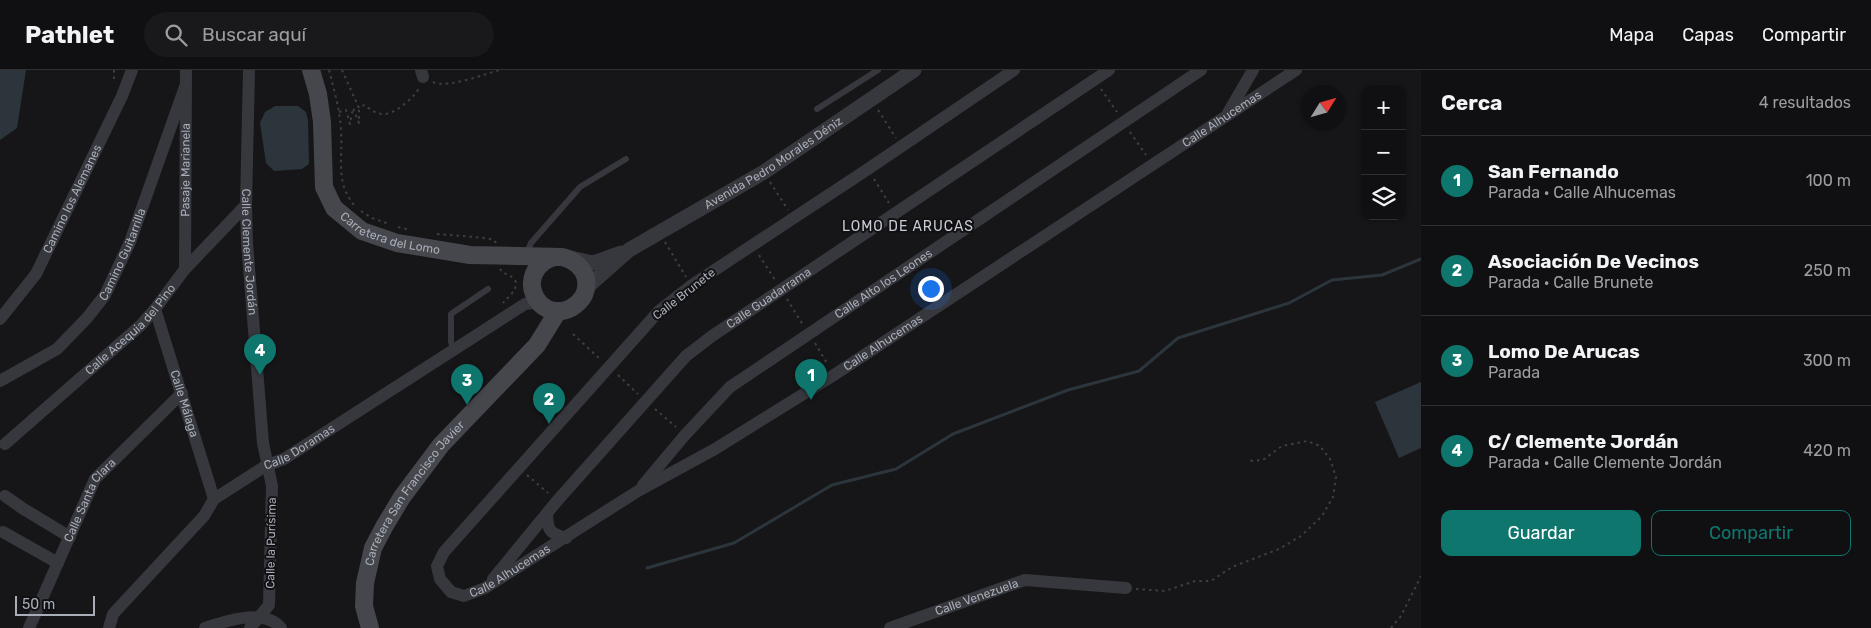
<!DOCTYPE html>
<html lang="es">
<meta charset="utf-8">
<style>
:root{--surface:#101012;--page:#19191b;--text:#f1f3f6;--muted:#9c9d9f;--line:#303032;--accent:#0f766e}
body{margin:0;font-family:Rubik,sans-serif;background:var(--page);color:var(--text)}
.controls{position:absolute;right:15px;top:15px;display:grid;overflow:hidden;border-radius:10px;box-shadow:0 1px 4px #0004}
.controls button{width:45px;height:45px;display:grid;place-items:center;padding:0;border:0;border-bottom:1px solid var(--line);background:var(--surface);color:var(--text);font:25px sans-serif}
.compass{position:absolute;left:1301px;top:15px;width:45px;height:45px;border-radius:50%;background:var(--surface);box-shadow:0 1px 4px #0004;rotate:53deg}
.scale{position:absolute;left:15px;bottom:12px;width:80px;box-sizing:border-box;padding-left:5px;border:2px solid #a8adb8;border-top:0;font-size:14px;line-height:18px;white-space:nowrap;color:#a8adb8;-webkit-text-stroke:4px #111113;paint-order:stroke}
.you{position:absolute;left:930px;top:218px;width:18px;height:18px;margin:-12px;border:4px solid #fff;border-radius:50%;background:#1a73e8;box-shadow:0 0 0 8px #1a73e833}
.badge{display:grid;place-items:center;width:32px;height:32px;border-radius:50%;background:var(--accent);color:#fff;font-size:16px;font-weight:700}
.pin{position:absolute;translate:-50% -41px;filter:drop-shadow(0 1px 2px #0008)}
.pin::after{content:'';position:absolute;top:26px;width:18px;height:15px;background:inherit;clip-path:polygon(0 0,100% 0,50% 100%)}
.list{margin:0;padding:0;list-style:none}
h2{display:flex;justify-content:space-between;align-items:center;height:65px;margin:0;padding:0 20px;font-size:21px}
h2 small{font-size:16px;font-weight:400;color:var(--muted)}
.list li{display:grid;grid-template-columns:32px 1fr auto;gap:15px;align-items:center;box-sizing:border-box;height:90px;padding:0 20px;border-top:1px solid var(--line)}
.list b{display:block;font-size:19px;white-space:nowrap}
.list p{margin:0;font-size:16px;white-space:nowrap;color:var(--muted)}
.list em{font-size:16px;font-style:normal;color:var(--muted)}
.actions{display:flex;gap:10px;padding:15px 20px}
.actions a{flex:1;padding:11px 0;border:1px solid var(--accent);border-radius:10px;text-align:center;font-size:18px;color:var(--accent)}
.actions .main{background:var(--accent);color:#fff}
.icon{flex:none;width:28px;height:28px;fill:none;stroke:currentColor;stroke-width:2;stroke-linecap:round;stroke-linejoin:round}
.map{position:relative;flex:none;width:1421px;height:558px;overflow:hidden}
header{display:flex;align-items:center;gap:30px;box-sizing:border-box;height:70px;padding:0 25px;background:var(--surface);border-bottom:1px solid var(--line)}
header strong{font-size:24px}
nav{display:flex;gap:28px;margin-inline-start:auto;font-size:18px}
.search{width:350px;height:45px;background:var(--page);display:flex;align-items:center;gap:12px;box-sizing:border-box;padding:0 18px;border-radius:28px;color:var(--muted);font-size:19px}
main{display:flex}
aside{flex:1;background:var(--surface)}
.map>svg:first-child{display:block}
.water{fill:#2c353c}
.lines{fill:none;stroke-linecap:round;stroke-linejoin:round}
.stream{stroke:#2c353c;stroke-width:3}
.path{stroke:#3d3f44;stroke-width:2;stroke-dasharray:2.5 4;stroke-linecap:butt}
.service{stroke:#37383d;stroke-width:6}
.minor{stroke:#37383d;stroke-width:12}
.tertiary{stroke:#37383d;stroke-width:15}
.secondary{stroke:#45474d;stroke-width:18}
.labels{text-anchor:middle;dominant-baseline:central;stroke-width:4;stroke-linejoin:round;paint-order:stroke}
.street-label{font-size:12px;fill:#a8adb8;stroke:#111113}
.neighbourhood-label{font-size:14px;letter-spacing:1px;fill:#c9ccd4;stroke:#111113}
</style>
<header>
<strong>Pathlet</strong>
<div class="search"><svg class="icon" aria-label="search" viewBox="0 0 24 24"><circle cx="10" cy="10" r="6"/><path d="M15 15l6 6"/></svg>Buscar aquí</div>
<nav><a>Mapa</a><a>Capas</a><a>Compartir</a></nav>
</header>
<main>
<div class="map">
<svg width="1421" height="558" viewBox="0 0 1421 558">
<rect width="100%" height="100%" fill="#161618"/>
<!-- water -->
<path class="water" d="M0 0H26L17 58 0 70Z
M275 36H298L306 42 308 50 309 94 302 99 274 101 266 93 260 53 265 42Z
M1421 312V378L1399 388 1375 332Z"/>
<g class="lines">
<!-- stream -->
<path class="stream" d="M647 498 734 473 832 415 896 399 953 364 1068 320 1139 301 1178 268 1289 233 1332 210 1382 205 1421 189"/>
<!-- path -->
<path class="path" d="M114 0V10L115 13
M329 0C334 20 340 40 341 61 343 89 335 111 354 135
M342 0 359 38 364 35C370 39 376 44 383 44 394 45 415 27 419 18
M433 12C447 19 484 4 500 0
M1101 19 1117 42
M878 40 896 68
M339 42 346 40 350 54 353 38 359 53V38
M1130 62 1146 85
M874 109 889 133
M770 112 788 140
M361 141 372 148 389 154
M398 157 410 160
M437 164 486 168 494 170 496 173
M665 172 686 207
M759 185 775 210
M500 199 503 203 510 205 516 212 515 220 503 233
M787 229 803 255
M573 264 601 290
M815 273 828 295
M618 305 638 324
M655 339 676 357
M527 405 548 423
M1136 519 1165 521 1195 511H1211L1232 497 1279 479 1301 466 1322 446 1333 427 1336 407 1330 389 1320 376 1307 371 1282 376 1263 390 1247 391
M1391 558 1401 546 1421 506"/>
<!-- service -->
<path class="service" d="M817 39 878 0
M526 185 531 173 580 117 626 89
M454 280 451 272V244L488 219"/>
<!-- minor -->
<g class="minor">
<path id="s1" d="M249 0 246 135 247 173 263 373 272 416 269 535 250 558"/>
<path d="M421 0 423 7"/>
<path id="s2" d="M1014 0 868 99 692 215 659 241 444 482 437 496 440 509 451 522 464 526 485 518 638 421 715 379 834 305 1296 0"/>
<path d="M1228 43 1253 0"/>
<path id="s3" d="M185 199 186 0"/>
<path id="s4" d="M155 239 214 429"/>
<path id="s5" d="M0 249 36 204 122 26 132 0"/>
<path id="s6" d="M0 311 57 279 87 248 105 225 130 172 186 14"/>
<path id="s7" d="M5 374 141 255 155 239 185 199 246 135"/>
<path id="s8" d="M643 415 685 365 730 317 1201 0"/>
<path d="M5 426 22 438 70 467"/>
<path d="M547 444C548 461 549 463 566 468"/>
<path d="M3 462 58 493"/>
<path id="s9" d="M493 509 557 431 686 286 712 266 1109 0"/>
<path id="s10" d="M29 558 95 409 182 323"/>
<path id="s11" d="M109 558 113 544 204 446 214 429 267 395 284 389 525 234 539 232"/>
<path d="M205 558C225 551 264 538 281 558"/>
<path id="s12" d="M890 558 1025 510 1126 518"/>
</g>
<!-- tertiary -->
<g class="tertiary">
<path d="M566 187 593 193 621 183"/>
<path id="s13" d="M586 218 629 180 764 102 914 0"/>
</g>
<!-- secondary -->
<g class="secondary">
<path id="s14" d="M311 0 318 24 322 52 324 117 334 138 362 161 397 173 470 185 562 187C579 191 592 206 584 225 581 231 576 235 571 238 537 255 512 201 554 187"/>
<path id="s15" d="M370 558 364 536 365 513 373 478 384 457 402 427 441 375 537 275 558 241"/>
</g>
</g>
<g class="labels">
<!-- street labels -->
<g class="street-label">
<text stroke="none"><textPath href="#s2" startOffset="1708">Calle Alhucemas</textPath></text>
<text stroke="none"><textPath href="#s13" startOffset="226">Avenida Pedro Morales Déniz</textPath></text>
<text stroke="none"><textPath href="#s3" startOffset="99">Pasaje Marianela</textPath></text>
<text stroke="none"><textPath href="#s5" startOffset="141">Camino los Alemanes</textPath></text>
<text stroke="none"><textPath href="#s14" startOffset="205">Carretera del Lomo</textPath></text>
<text stroke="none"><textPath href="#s1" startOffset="182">Calle Clemente Jordán</textPath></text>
<text stroke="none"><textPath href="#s6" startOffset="182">Camino Guitarrilla</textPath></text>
<text stroke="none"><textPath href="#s8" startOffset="316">Calle Alto los Leones</textPath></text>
<text transform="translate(684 224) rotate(-38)">Calle Brunete</text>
<text stroke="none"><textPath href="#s9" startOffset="396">Calle Guadarrama</textPath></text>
<text stroke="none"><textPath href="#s7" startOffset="170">Calle Acequia del Pino</textPath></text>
<text stroke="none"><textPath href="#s2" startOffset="1302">Calle Alhucemas</textPath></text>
<text stroke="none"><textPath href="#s4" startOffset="99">Calle Málaga</textPath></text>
<text stroke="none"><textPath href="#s11" startOffset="268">Calle Doramas</textPath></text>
<text stroke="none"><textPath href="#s15" startOffset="150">Carretera San Francisco Javier</textPath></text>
<text stroke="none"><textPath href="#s10" startOffset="142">Calle Santa Clara</textPath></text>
<text transform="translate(271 473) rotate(-89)">Calle la Purísima</text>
<text stroke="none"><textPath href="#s2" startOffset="864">Calle Alhucemas</textPath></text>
<text stroke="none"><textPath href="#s12" startOffset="92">Calle Venezuela</textPath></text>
</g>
<!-- neighbourhood labels -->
<g class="neighbourhood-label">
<text x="908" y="156">LOMO DE ARUCAS</text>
</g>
</g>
</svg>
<div class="controls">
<button>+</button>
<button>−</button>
<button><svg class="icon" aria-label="layers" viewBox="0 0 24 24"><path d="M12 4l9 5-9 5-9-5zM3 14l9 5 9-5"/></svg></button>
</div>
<svg class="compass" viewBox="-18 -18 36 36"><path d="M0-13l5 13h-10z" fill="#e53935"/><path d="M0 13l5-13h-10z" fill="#9c9d9f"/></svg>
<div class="scale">50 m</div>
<div class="you"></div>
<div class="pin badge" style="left:811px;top:330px">1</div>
<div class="pin badge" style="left:549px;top:354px">2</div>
<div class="pin badge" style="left:467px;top:335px">3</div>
<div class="pin badge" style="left:260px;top:305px">4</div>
</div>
<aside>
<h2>Cerca<small>4 resultados</small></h2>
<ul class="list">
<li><span class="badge">1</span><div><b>San Fernando</b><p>Parada · Calle Alhucemas</p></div><em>100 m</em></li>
<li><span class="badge">2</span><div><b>Asociación De Vecinos</b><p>Parada · Calle Brunete</p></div><em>250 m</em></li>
<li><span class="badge">3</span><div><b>Lomo De Arucas</b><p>Parada</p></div><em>300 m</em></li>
<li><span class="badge">4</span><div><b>C/ Clemente Jordán</b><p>Parada · Calle Clemente Jordán</p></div><em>420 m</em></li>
</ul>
<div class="actions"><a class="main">Guardar</a><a>Compartir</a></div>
</aside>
</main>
